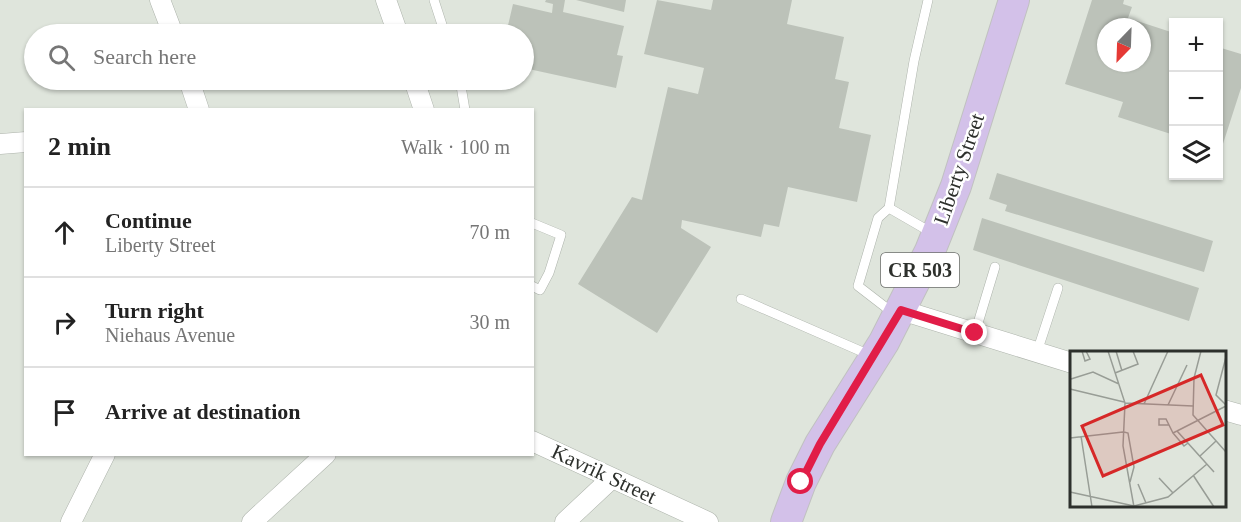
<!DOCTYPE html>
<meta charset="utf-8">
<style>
:root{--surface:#fff;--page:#f6f6f6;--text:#222;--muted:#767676;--line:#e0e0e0}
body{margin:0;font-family:"Times New Roman",serif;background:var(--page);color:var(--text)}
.controls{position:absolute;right:18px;top:18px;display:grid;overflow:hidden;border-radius:0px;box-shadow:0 2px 4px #0004}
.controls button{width:54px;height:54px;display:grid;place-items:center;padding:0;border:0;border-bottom:2px solid var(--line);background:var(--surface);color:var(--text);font:30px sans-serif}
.compass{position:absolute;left:1097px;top:18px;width:54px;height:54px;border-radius:50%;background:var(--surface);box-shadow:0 2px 4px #0004;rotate:203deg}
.stop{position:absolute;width:18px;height:18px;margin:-14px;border:4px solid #e11d48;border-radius:50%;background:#fff}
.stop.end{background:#e11d48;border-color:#fff;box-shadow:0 2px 6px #0008}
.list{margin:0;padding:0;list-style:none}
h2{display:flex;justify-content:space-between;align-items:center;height:78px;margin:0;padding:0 24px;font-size:26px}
h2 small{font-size:20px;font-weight:400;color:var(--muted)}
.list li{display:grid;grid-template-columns:39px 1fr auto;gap:18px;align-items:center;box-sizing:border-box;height:90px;padding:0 24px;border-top:2px solid var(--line)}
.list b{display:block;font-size:22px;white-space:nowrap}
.list p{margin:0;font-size:20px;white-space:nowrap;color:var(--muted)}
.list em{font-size:20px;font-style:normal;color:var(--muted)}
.icon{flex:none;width:33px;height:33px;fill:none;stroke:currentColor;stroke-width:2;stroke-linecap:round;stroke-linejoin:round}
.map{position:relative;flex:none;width:1241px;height:522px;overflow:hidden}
.search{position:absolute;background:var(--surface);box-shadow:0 2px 4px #0004;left:24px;top:24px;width:510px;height:66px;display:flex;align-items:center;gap:15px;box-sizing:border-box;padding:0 21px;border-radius:33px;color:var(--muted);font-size:22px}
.panel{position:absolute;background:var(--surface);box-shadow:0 2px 4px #0004;left:24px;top:108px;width:510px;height:348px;border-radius:0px}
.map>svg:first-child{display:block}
.building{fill:#bcc2b9;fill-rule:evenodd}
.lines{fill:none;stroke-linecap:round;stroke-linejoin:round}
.service-casing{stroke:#adb3ab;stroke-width:10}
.minor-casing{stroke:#adb3ab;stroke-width:21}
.primary-casing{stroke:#c0c1c0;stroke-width:32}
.service{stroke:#fff;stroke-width:9}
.minor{stroke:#fff;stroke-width:20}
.primary{stroke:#d3c1e9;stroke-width:30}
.route{stroke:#e11d48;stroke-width:8}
.labels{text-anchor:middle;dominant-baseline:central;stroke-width:5;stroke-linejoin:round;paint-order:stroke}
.shield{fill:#fff;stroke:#6c6e6b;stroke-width:1.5}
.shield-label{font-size:20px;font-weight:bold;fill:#2d302c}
.street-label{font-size:21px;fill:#2d302c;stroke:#fff}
.inset-road{fill:none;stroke:#989d96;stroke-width:1.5}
.view{fill:#d62828;fill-opacity:0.15;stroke:#d62828;stroke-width:3}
.inset-edge{fill:none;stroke:#2d302c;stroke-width:3}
</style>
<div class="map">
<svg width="1241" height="522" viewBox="0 0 1241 522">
<rect width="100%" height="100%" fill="#dfe5dc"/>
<!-- building -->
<path class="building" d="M546 0H565L563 12 624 26 617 55 623 56 616 88 524 68V34H506L513 4 552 13 553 4 545 2Z
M576 0H626L624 12Z
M657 0 711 10 713 0H792L787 24 844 37 835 79 849 82 839 128 871 135 857 202 788 187 779 227 764 224 761 237 682 220 681 228 711 247 657 333 578 284 632 197 642 200 668 87 698 94 704 68 644 54Z
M1092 0H1124L1123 4 1132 7 1128 18 1174 33V135L1118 117 1123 102 1065 84ZM1106 27H1142V63H1106Z
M1218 47 1241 54V88L1221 150 1218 149Z
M997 173 1213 241 1204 272 1005 211 1007 205 989 199Z
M982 218 1199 288 1189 321 973 250Z"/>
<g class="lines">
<!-- service casing -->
<g class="service-casing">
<path id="service" d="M434 0 445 34
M460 80 465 110
M889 208 934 234
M532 223 561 235 549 273 540 290 532 286
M741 299 872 356
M893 313 858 286 878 218 889 208 914 61 928 0
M975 333 995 267
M1037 352 1058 288"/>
</g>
<!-- minor casing -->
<g class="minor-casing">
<path id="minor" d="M160 0 173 34
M386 0 398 34
M189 80 199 110
M414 80 424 110
M0 144 26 142
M901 310 1072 363
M1224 410 1241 415
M532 441 708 522
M71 522 105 454
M252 522 326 454
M565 522 612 478"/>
</g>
<!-- primary casing -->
<g class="primary-casing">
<path id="primary" d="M786 522 801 482 820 444 884 342 930 251 956 186 1014 0"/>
</g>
<!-- service -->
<use href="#service" class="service"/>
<!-- minor -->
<use href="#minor" class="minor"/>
<!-- primary -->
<use href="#primary" class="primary"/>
</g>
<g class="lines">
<!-- route -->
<path class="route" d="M801 482 820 444 901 310 975 333"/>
</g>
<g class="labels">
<!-- shield labels -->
<rect class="shield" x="881" y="253" width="78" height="34" rx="4.5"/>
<g class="shield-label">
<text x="920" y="270">CR 503</text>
</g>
<!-- street labels -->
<g class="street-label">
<text transform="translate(959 169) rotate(-71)">Liberty Street</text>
<text transform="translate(604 474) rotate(25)">Kavrik Street</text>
</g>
</g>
<!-- overview -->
<g transform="translate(1070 351)">
<rect width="156" height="156" fill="#dfe5dc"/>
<path class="inset-road" d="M12 0 15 10 20 8 16 0M38 0 55 52 53 95 64 156M46 0 52 20M131 0 124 27 123 64 156 101M156 6 146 44 156 54M45 22 68 13 63 0M1 28 23 21 49 33M0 38 54 51M55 52 123 55M74 53 98 0M98 54 117 14M99 74H89V68H96L103 82 107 80 144 121M107 80 156 55M54 81 58 82 64 116 60 131M103 82 114 95 118 92M11 85 22 156M0 87 53 81M130 105 146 90M123 124 144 156M89 127 103 142M68 133 76 152M0 141 64 155 98 146 137 113"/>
<path class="view" d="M131 24 153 74 33 125 12 75Z"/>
<rect width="156" height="156" class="inset-edge"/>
</g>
</svg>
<div class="controls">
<button>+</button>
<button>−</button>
<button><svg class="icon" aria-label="layers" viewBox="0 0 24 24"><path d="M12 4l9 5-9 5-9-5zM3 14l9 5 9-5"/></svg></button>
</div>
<svg class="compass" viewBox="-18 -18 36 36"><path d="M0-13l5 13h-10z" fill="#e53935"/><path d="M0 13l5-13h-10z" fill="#767676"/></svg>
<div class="stop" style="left:801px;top:482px"></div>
<div class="stop end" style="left:975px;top:333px"></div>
<div class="search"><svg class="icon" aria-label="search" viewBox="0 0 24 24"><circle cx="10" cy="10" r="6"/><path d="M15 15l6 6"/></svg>Search here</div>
<section class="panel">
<h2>2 min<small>Walk · 100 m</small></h2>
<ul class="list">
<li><svg class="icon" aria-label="ahead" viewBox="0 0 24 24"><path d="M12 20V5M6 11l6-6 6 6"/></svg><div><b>Continue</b><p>Liberty Street</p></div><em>70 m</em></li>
<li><svg class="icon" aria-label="right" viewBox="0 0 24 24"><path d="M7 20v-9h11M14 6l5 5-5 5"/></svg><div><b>Turn right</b><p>Niehaus Avenue</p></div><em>30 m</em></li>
<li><svg class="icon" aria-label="arrive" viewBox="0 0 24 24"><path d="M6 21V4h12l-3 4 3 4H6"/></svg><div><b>Arrive at destination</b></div></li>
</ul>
</section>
</div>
